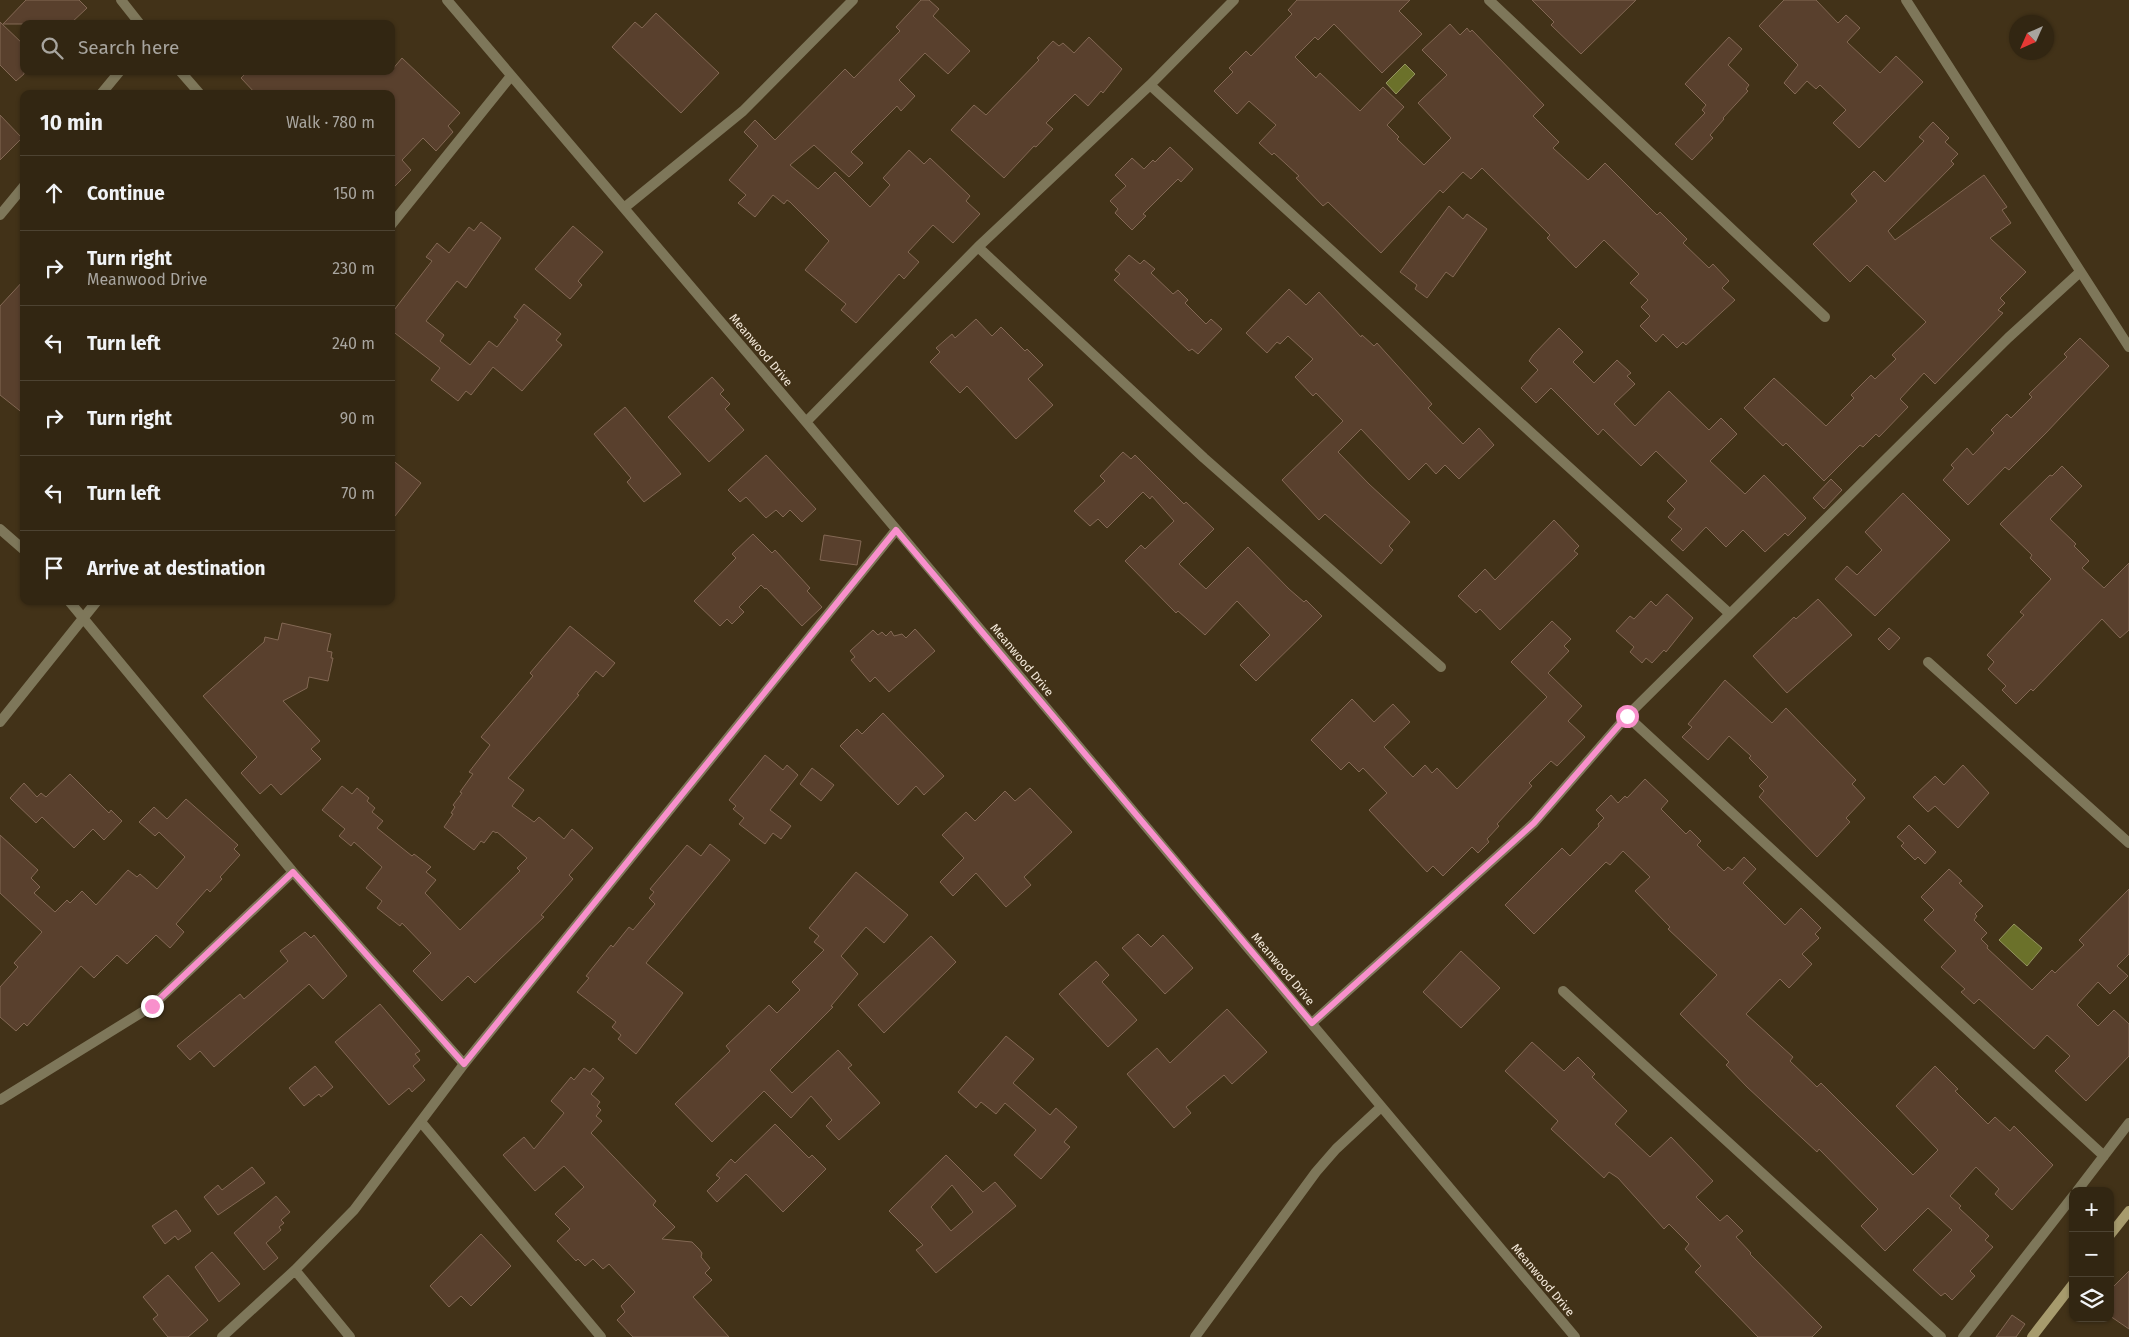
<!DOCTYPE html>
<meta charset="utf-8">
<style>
:root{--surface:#322612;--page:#3d3220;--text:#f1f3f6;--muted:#a8a59f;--line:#4d4332}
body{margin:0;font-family:"Fira Sans",sans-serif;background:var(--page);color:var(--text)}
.controls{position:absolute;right:15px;bottom:15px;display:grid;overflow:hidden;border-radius:10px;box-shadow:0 1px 4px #0004}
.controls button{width:45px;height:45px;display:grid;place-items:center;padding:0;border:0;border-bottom:1px solid var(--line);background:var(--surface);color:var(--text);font:25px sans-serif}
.compass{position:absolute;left:2009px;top:15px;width:45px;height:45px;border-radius:50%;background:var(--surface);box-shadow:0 1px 4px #0004;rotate:225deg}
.stop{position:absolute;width:15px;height:15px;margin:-11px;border:4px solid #f890cc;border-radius:50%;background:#fff}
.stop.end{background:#f890cc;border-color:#fff;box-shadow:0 1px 5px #0008}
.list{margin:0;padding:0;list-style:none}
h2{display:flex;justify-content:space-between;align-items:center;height:65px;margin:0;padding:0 20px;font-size:21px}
h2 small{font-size:16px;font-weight:400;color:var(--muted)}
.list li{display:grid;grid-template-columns:32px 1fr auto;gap:15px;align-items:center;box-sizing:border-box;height:75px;padding:0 20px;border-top:1px solid var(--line)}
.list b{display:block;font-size:19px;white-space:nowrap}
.list p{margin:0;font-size:16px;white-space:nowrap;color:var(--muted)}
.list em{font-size:16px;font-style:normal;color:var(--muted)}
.icon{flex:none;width:28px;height:28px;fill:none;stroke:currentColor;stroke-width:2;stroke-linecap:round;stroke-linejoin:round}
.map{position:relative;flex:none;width:2129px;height:1337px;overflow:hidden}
.search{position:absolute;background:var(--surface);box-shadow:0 1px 4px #0004;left:20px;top:20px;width:375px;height:55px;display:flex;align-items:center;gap:12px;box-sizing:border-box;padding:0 18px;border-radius:10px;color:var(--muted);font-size:19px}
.panel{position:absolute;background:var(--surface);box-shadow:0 1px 4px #0004;left:20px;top:90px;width:375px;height:515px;border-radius:10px}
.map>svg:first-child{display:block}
.water{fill:#6b712a;stroke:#94955f}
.building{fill:#59402d;stroke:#836854;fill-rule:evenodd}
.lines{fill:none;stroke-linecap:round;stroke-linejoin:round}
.street{stroke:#7e775a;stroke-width:10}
.secondary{stroke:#a79b6d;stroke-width:10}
.route{stroke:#f890cc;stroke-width:6}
.labels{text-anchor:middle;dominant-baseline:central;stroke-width:4.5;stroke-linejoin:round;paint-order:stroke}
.street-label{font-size:12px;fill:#f4e9da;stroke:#423218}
</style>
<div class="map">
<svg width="2129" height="1337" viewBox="0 0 2129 1337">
<rect width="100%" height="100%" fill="#423218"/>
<!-- water -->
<path class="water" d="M1405 64 1415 74 1396 94 1386 83Z
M2014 924 2042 948 2027 966 1999 940Z"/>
<!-- building -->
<path class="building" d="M26 0H79L87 8 70 24H3Z
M921 0H929L939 9 933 16 970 51 948 74 925 53 899 80 915 96 901 111 897 106 851 152 863 163 849 177 814 145 790 165 818 189 835 172 870 207 890 185 883 178 909 150 924 164 930 158 970 196 966 201 980 214 953 243 933 225 908 252 919 262 904 279 899 274 856 323 841 310 846 304 805 270 829 241 790 202 787 200 784 204 773 195 755 217 738 203 746 195 729 180 758 146 744 132 755 120 775 140 845 69 854 78 900 31 896 27Z
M1297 0H1410L1399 11 1422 34 1382 73 1334 24 1318 40 1315 37 1295 57 1316 78 1320 73 1360 111 1383 87 1404 107 1387 125 1399 137 1397 139 1424 165 1451 138 1418 103 1447 75 1422 50 1450 24 1460 35 1467 28 1470 32 1472 30 1544 105 1533 116 1559 142 1553 148 1588 180 1605 163 1657 215 1660 212 1687 239 1683 243 1709 268 1713 264 1729 281 1722 288 1735 300 1686 345 1683 342 1677 348 1663 334 1656 342 1640 326 1650 316 1641 307 1648 300 1630 283 1639 274 1604 240 1576 268 1547 238 1550 235 1482 168 1471 179 1463 172 1443 193 1440 190 1381 253 1328 202 1323 206 1296 178 1299 176 1274 153 1272 155 1259 143 1276 125 1249 101 1237 114 1214 91 1233 72 1229 68 1246 51 1251 56 1292 14 1288 10Z
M1532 0H1636L1581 54 1551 25 1554 22Z
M1784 0H1816L1838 23 1846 15 1860 28 1847 42 1880 73 1896 56 1923 82 1859 148 1833 123 1846 110 1820 85 1816 89 1807 81 1795 94 1784 83 1798 65 1759 26Z
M656 13 719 73 681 113 612 47 635 22 642 28Z
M0 22 24 45V74L16 81 0 65Z
M1089 37 1122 69 1103 93 1101 91 1088 106 1075 94 1046 123 1053 129 1036 147 1034 146 1004 178 951 130 974 105 986 115 1039 60 1037 58 1053 41 1059 46 1063 43 1074 53Z
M1729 37 1742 49 1728 65 1749 85 1746 89 1748 91 1723 118 1724 119 1710 135 1713 138 1692 160 1675 144 1705 113 1702 110 1706 105 1685 84Z
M402 58 460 113 448 126 453 132 436 151 423 138 402 160 411 170 391 190V94H256L241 78 248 71H391Z
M0 115 22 138 0 160Z
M1933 122 1949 138 1945 142 1958 154 1951 161 1954 164 1888 231 1895 240 1984 175 2007 207 2002 210 2011 223 1990 238 2026 272 2000 298 2005 303 1998 310 2003 313 1935 384 1924 373 1900 399 1908 407 1879 437 1876 434 1863 447 1860 445 1824 481 1786 443 1783 446 1744 408 1774 378 1826 426 1854 398 1851 395 1871 375 1875 379 1896 359 1892 355 1926 322 1867 265 1850 282 1813 244 1857 201 1851 194 1874 171 1885 182 1924 141 1919 137Z
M1170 147 1193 169 1181 182 1178 179 1143 214 1146 216 1132 230 1115 213 1118 209 1110 201 1126 186 1115 175 1132 158 1144 169 1153 160 1155 162Z
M1449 206 1463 219 1467 214 1487 229 1453 277 1446 272 1427 298 1415 289 1417 285 1400 272Z
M481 222 501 238 466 288 457 281 426 321 444 335 440 341 470 365 489 341 497 347 518 320 514 317 524 304 561 334 556 340 562 345 522 391 493 367 471 395 466 391 458 401 431 380 440 368 391 330V314L432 261 426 257 437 243 449 253 469 227 474 231Z
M573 226 603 252 578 281 582 285 570 299 535 269Z
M1129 255 1140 264 1144 260 1155 269 1151 273 1173 294 1178 290 1188 300 1185 303 1206 324 1211 319 1222 329 1198 354 1192 349 1189 351 1114 280 1120 274 1115 270Z
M24 280V414L0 395V306Z
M1289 289 1306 305 1319 292 1361 337 1362 335 1374 346 1377 343 1432 404 1428 408 1463 444 1479 428 1494 445 1459 479 1445 465 1436 474 1426 463 1409 480 1361 429 1338 452 1369 484 1410 522 1389 546 1393 550 1381 564 1325 514 1319 520 1282 480 1343 421 1316 393 1313 396 1295 377 1313 359 1288 336 1280 344 1277 342 1267 353 1246 333Z
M976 319 992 336 1001 327 1025 351 1027 349 1043 365 1028 379 1053 405 1016 439 967 386 960 393 930 362 940 352 936 348 952 334 955 338Z
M1559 328 1583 352 1573 362 1594 383 1617 360 1631 373 1627 376 1635 384 1614 404 1635 426 1669 391 1709 430 1721 418 1737 434 1710 461 1745 494 1764 475 1806 518 1788 536 1785 533 1765 552 1743 530 1726 547 1706 527 1683 551 1671 540 1682 529 1668 517 1675 509 1667 501 1687 481 1656 451 1641 466 1603 429 1598 435 1551 388 1536 403 1521 388 1538 370 1529 361 1533 355Z
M2080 338 2109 366 2046 433 2009 470 2005 467 1968 505 1943 480 1954 468 1951 465 1967 448 1973 455 1994 433 1991 430 2007 414 2011 418 2032 397 2029 394 2067 357 2064 354Z
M712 377 724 390 720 394 730 404 725 409 744 430 709 462 668 417Z
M625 407 681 474 644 502 627 482 631 478 594 434Z
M1123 452 1131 459 1135 455 1184 504 1186 502 1214 529 1179 564 1206 589 1248 547 1289 589 1304 602 1306 600 1322 616 1256 681 1240 665 1270 635 1237 601 1205 635 1178 611 1176 613 1125 561 1141 545 1145 549 1174 521 1152 496 1150 499 1143 492 1107 528 1098 519 1090 526 1074 511 1105 481 1100 476Z
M766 455 816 509 802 522 790 510 783 517 776 510 766 518 746 497 740 502 728 490Z
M391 459 421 483 391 521Z
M2062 466 2082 486 2050 519 2076 544 2074 546 2089 561 2082 568 2104 588 2129 563V630L2120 638 2102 619 2033 691 2031 689 2016 704 2002 690 2006 686 1988 669 1994 662 1987 655 2024 615 2020 612 2051 579 2030 558 2032 555 2000 524 2050 475 2052 476Z
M1831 479 1842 490 1824 509 1813 498Z
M1903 493 1950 540 1875 616 1835 579 1847 566 1857 575 1882 550 1865 532Z
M1554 520 1579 546 1574 551 1578 554 1500 630 1480 609 1476 613 1458 596 1485 569 1495 580Z
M753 534 772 553 775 550 810 588 807 591 822 607 802 626 766 588 765 589 761 585 739 607 744 612 732 624 727 619 720 626 694 601 736 558 732 554Z
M824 535 861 541 857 565 820 560Z
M1667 594 1693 618 1666 652 1664 650 1652 663 1646 658 1642 663 1630 652 1634 647 1616 631 1630 616 1634 619 1651 601 1656 606Z
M1818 599 1852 635 1787 693 1753 656 1794 617 1796 619Z
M1552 621 1571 639 1564 646 1569 651 1548 673 1582 706 1568 721 1585 737 1557 766 1551 761 1529 783 1532 786 1497 824 1499 826 1487 839 1489 842 1478 853 1472 847 1443 876 1433 866 1427 872 1369 810 1387 793 1363 768 1359 772 1349 762 1341 770 1311 740 1352 699 1374 722 1393 704 1410 722 1384 747 1413 777 1425 765 1432 773 1437 768 1457 789 1547 697 1511 662Z
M282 623 331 634 327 651 332 652 331 658H333L328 681 309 677 307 688 283 701 320 741 311 749 321 759 281 795 271 784 260 794 241 773 257 757 203 696 264 642 265 637 278 640Z
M570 626 615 663 603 677 596 671 577 694 579 695 508 778 524 790 512 806 534 822 539 817 564 839 572 829 593 848 569 875 573 879 541 915 544 917 475 983 468 976 442 1001 413 971 431 953 402 923 400 926 377 908 382 901 366 888 382 867 354 842 351 846 339 836 345 829 322 810 342 786 352 794 357 788 369 798 367 801 375 808 372 812 383 821 377 828 412 856 414 854 431 867 426 872 436 880 425 893 460 930 520 871 517 868 527 858 497 832 496 833 493 831 484 843 481 841 474 850 444 827 453 814 451 813 455 807 453 805 462 793 460 792 473 774 469 772 490 745 481 737 533 676 530 673Z
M1889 628 1900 638 1889 650 1878 639Z
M915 629 935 651 889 692 875 677 870 682 851 660 855 657 850 651 873 630 878 635 882 632 886 636 891 631 894 636 902 634 906 638Z
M1725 680 1772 723 1786 708 1856 780 1852 784 1865 798 1846 818 1850 822 1817 857 1759 797 1764 791 1759 786 1768 777 1749 758 1751 756 1729 736 1708 760 1682 737 1692 727 1688 724Z
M883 713 944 776 924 795 916 786 898 805 840 746 857 729 862 734Z
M765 755 783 770 787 765 798 775 770 810 791 826 781 839 773 833 765 844 739 824 744 818 733 809 736 806 729 800Z
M1963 765 1989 793 1958 828 1935 806 1928 812 1913 797 1935 776 1944 785Z
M812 768 834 785 821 801 800 784Z
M70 774 109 813 111 810 122 821 104 840 93 829 74 848 42 817 36 823 10 798 24 783 37 797 41 793 46 797Z
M1645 779 1668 801 1661 809 1686 834 1690 830 1701 841 1697 845 1724 871 1728 867 1732 870 1744 857 1756 869 1743 883 1785 925 1801 908 1821 928 1815 934 1819 938 1802 954 1812 964 1789 988 1780 979 1746 1014 1793 1057 1790 1061 1817 1087 1821 1083 1913 1175 1938 1150 1896 1106 1935 1066 1958 1089 1955 1091 1988 1124 1995 1117 2010 1131 2014 1126 2053 1165 2012 1210 1995 1194 1999 1189 1976 1167 1950 1196 1961 1206 1959 1208 1989 1236 1985 1240 1993 1247 1970 1271 1975 1276 1952 1300 1945 1293 1941 1296 1913 1270 1952 1230 1928 1208 1885 1251 1861 1226 1878 1209 1819 1149 1817 1152 1747 1087 1726 1065 1729 1062 1680 1014 1717 975 1668 929 1670 927 1635 891 1650 877 1623 851 1610 865 1606 862 1534 934 1505 905 1562 848 1570 856 1599 826 1598 824 1604 818 1596 810 1611 795 1618 803 1625 796 1627 798Z
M1030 788 1072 832 1024 877 1031 885 1006 907 976 873 953 896 940 882 964 858 942 835 966 812 975 821 1005 791 1015 801Z
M186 799 238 845 234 849 240 855 220 877 222 879 210 892 207 889 176 924 184 932 170 948 156 935 127 964 117 955 94 978 81 966 27 1026 24 1023 16 1031 0 1017V987L18 967 14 963 42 932 0 893V835L38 870 31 878 40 887 34 893 55 912 67 900 70 903 82 891 96 905 128 870 137 877 140 874 157 889 185 857 159 832 155 836 139 822 154 807 167 819Z
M1909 825 1936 852 1925 864 1918 857 1915 860 1901 846 1904 843 1897 837Z
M710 844 730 860 646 963 683 993 636 1054 618 1039 621 1035 612 1027 616 1022 577 992 589 978 586 976 611 945 613 947 629 927 633 930 655 904 649 898 654 892 650 889 687 845 701 856Z
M1949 869 1962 881 1959 883 1983 906 1975 914 1977 916 1974 920 1987 933 1981 939 1988 946 1987 948 2032 990 2052 970 2055 973 2084 945 2079 940 2129 889V954L2117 966 2128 976 2110 994 2098 982 2077 1005 2098 1026 2114 1010 2129 1024V1056L2086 1101 2055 1071 2070 1056 2047 1035 2034 1049 1979 999 1974 1004 1961 992 1965 989 1941 967 1956 951 1924 920 1934 910 1921 897Z
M856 872 908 915 884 943 866 927 841 956 858 974 831 1006 833 1007 770 1070 792 1093 838 1050 852 1065 848 1068 880 1103 839 1140 826 1126 832 1120 811 1096 791 1118 764 1091 712 1142 675 1104 730 1051 726 1046 769 1005 777 1013 800 990 792 982 824 950 814 942 819 936 809 928Z
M305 932 311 938 314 935 347 976 323 999 309 984 214 1067 200 1051 190 1060 177 1046 240 994 244 999 288 961 280 951Z
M1138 934 1151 947 1163 935 1193 968 1165 994 1122 948Z
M931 936 956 962 884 1033 858 1005Z
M1461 951 1500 988 1461 1028 1423 992Z
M1096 961 1109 975 1102 982 1137 1020 1108 1047 1059 994Z
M380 1004 420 1051 415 1054 420 1060 413 1066 425 1080 412 1092 409 1088 389 1105 335 1042Z
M1227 1009 1267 1052 1232 1084 1224 1075 1186 1107 1191 1113 1174 1128 1127 1074 1157 1048 1170 1063Z
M1006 1036 1034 1059 1013 1083 1050 1115 1056 1108 1077 1127 1064 1142 1070 1147 1041 1179 1014 1155 1036 1130 1005 1103 996 1114 981 1102 976 1108 958 1092Z
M1532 1042 1564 1071 1578 1057 1595 1074 1592 1077 1627 1111 1615 1124 1650 1157 1671 1137 1713 1181 1696 1197 1720 1221 1727 1215 1743 1231 1736 1237 1751 1253 1750 1254 1822 1327 1812 1337H1758L1695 1272 1701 1266 1685 1249 1689 1244 1669 1224 1664 1229 1618 1178 1609 1172 1604 1178 1551 1129 1558 1121 1505 1071Z
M315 1066 333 1087 321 1097 319 1094 304 1106 289 1088Z
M584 1068 590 1072 593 1068 604 1078 591 1094 600 1102 597 1106 601 1110 596 1116 602 1121 591 1133 656 1201 653 1205 675 1227 662 1239 692 1242 699 1249 702 1253 701 1257 710 1268 705 1273 712 1280 693 1297 729 1337H633L617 1320 625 1312 621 1306 635 1292 609 1264 603 1269 593 1259 585 1266 578 1259 576 1261 557 1241 570 1229 555 1214 584 1187 564 1166 535 1191 503 1155 524 1137 534 1149 564 1113 551 1101 571 1077 574 1080Z
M775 1124 809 1158 812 1155 826 1169 783 1212 746 1174 717 1202 707 1191 720 1178 716 1175 731 1159 735 1163Z
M946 1155 983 1192 995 1182 1016 1206 936 1273 916 1250 923 1245 889 1211ZM952 1185 973 1212 951 1231 931 1207Z
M252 1167 265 1183 218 1215 204 1197 218 1185 222 1190Z
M276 1196 290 1212 281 1220 284 1223 279 1227 281 1230 266 1243 278 1258 264 1270 234 1233Z
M176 1210 191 1231 178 1240 175 1236 165 1244 152 1226Z
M481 1234 511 1266 471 1306 461 1296 449 1307 430 1286Z
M212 1252 240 1284 219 1302 195 1267Z
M2129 1271V1329L2110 1316V1290Z
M168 1275 208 1320 188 1337H168L153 1319 158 1315 143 1297Z
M2012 1315 2025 1324 2016 1337H1996Z"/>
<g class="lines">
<!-- street -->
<path class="street" d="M121 0 140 24
M447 0 806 422 1575 1337
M1489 0 1825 317
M1906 0 2129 347
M180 71 200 94
M1150 85 1730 614
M101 94 120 71
M624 208 743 111 853 0
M0 215 24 186
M391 225 511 76
M978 247 1204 458 1441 667
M806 422 978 247 1150 85 1234 0
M0 529 24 550
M69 601 293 872 464 1064
M1928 662 2129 843
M1627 716 2104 1156
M0 722 97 601
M1563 991 1941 1337
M1312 1023 1534 823 1627 716 2008 338 2080 272
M0 1100 152 1006 293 872
M421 1122 601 1337
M2077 1191 2129 1123
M295 1270 350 1337
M222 1337 295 1270 354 1210 464 1064 896 530
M1195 1337 1316 1172 1336 1149 1381 1107
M1963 1337 2073 1196"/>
<!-- secondary -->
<path class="secondary" d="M2110 1235 2129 1211
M2032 1337 2073 1284"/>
</g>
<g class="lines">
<!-- route -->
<path class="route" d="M152 1006 293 872 464 1064 896 530 1312 1023 1534 823 1627 716"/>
</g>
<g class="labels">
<!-- street labels -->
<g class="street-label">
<text transform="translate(761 350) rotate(50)">Meanwood Drive</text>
<text transform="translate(1022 660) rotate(50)">Meanwood Drive</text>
<text transform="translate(1283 969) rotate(50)">Meanwood Drive</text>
<text transform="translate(1543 1280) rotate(50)">Meanwood Drive</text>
</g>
</g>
</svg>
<div class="controls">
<button>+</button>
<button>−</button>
<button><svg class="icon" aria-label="layers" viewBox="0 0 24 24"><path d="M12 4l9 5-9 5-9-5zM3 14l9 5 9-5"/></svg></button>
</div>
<svg class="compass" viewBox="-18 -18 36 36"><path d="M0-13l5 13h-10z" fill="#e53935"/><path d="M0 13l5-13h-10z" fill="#a8a59f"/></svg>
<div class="stop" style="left:1627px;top:716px"></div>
<div class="stop end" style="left:152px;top:1006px"></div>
<div class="search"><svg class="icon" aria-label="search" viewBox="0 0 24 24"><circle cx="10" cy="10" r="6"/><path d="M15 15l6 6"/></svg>Search here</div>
<section class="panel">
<h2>10 min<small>Walk · 780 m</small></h2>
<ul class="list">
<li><svg class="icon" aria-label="ahead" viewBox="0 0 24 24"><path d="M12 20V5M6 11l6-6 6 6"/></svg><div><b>Continue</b></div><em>150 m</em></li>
<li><svg class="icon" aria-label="right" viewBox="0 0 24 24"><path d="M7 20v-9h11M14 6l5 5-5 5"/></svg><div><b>Turn right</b><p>Meanwood Drive</p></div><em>230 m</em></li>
<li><svg class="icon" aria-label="left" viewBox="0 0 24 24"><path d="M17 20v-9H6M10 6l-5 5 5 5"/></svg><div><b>Turn left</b></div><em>240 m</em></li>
<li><svg class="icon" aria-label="right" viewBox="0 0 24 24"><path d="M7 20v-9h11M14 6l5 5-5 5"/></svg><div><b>Turn right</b></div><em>90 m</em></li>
<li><svg class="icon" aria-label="left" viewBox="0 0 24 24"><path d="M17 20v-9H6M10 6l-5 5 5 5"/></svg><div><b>Turn left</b></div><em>70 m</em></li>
<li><svg class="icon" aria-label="arrive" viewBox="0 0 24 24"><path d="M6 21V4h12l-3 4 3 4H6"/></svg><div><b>Arrive at destination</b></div></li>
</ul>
</section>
</div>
